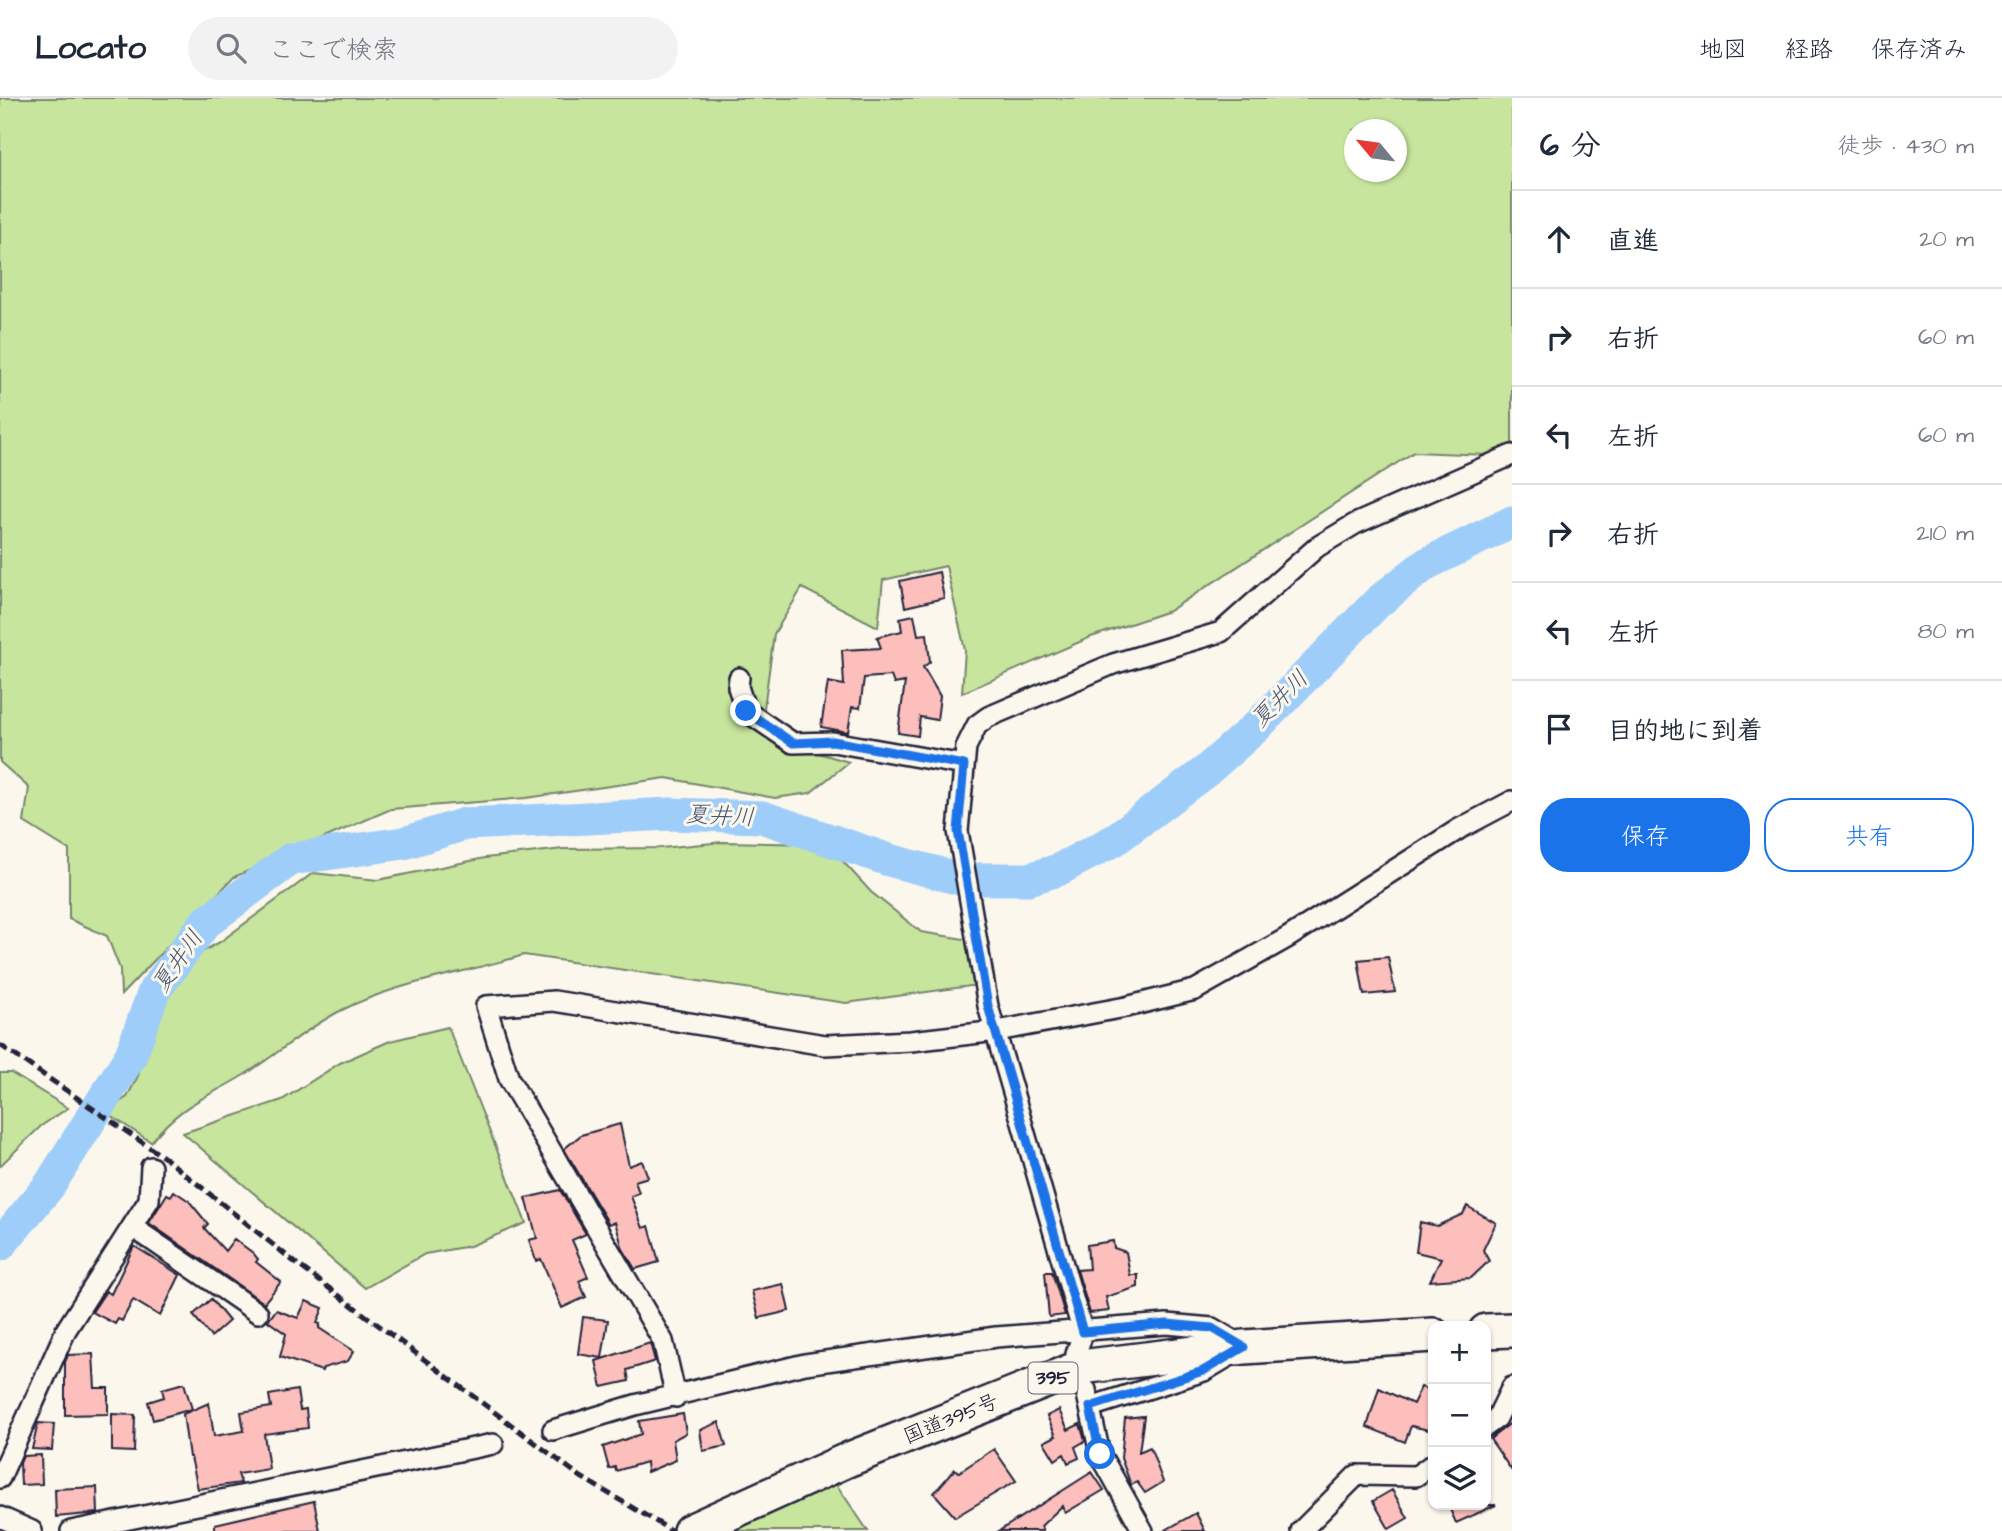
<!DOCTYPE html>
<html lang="ja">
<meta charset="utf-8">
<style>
:root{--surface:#fff;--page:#f2f2f3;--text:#1f2937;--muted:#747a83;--line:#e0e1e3;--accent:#1a73e8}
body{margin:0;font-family:"Architects Daughter","Klee One",sans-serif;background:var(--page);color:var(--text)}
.controls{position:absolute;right:21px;bottom:21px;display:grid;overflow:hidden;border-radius:14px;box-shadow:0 2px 5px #0004}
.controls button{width:63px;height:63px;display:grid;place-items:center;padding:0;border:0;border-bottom:2px solid var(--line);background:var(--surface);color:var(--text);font:35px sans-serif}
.compass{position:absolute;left:1344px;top:21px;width:63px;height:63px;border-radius:50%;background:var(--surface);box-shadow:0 2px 5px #0004;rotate:299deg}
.stop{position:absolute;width:21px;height:21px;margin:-16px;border:5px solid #1a73e8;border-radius:50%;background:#fff}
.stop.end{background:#1a73e8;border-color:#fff;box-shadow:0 2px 7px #0008}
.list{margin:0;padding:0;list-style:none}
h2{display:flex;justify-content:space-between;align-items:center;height:91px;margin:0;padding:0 28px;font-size:30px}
h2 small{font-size:23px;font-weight:400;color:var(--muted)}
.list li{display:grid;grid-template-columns:46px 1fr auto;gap:21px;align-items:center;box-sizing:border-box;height:98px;padding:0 28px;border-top:2px solid var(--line)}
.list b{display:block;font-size:26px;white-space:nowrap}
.list em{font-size:23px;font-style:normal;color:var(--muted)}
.actions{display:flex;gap:14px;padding:21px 28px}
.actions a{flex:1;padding:16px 0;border:2px solid var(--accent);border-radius:28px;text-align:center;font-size:24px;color:var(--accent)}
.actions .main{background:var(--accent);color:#fff}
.icon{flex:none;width:38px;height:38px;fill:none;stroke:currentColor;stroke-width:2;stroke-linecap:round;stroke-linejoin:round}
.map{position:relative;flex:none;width:1512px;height:1433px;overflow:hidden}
header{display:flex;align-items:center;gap:42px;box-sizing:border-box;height:98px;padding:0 35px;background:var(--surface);border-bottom:2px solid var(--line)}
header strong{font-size:33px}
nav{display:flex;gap:38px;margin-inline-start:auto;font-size:24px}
.search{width:490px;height:63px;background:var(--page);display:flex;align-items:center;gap:18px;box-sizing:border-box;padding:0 24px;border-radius:38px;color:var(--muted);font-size:26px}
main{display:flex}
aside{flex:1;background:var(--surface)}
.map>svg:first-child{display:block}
.green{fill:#c7e59d;stroke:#74846c;stroke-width:2;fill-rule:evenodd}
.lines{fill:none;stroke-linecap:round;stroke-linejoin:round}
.river{stroke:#9ecdfa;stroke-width:33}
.building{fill:#fcbfbc;stroke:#22223b;stroke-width:2}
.minor-casing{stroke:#22223b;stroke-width:24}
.trunk-casing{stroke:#22223b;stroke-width:38}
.minor{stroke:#fbf7ec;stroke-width:19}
.trunk{stroke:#fbf7ec;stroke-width:33}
.rail{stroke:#22223b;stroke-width:5;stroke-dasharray:10 5;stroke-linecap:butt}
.route{stroke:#1a73e8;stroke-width:9}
.labels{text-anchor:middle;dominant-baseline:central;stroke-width:6;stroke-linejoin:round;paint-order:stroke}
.shield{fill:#fbf7ec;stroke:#636270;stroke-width:2}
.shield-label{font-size:19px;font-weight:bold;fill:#22223b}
.street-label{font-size:21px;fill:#22223b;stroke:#fbf7ec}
.water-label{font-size:23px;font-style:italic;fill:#475574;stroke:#fbf7ec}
</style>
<header>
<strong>Locato</strong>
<div class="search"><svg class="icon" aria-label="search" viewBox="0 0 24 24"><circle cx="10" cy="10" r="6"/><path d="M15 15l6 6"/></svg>ここで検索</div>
<nav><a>地図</a><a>経路</a><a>保存済み</a></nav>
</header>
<main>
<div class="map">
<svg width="1512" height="1433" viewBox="0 0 1512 1433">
<rect width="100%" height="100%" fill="#fbf7ec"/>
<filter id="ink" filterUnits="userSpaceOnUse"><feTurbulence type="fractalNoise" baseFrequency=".0143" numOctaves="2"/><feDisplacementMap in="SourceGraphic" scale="14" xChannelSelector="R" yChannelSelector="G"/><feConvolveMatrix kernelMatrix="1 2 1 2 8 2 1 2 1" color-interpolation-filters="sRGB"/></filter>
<g filter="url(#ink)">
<path class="green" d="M0,0H1512V358L1414,354L1169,513L1091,539L962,595L965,552L946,468L883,482L878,529L802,490L774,536L764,610L770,641L849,664L810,695L775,700L666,680L526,700L391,711L234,779L121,897L120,871L107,838L69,821V752L24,724L29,690L0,664ZM1354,32H1396V74H1354Z
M723,744L819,746L838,758L871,794L921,834L989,845L993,885L846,905L524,857C463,876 400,883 342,912C306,930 278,956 244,977C205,1001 182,1005 151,1044L105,1014L127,999L138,978L157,907L187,862L220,844L313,775L378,782L485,760L563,751L661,750Z
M448,929L526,1125L470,1148L425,1156L365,1190L183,1035L282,1002L340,965L390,943Z
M0,975H11L68,1010L41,1028L0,1068Z
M836,1386L868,1433H731Z"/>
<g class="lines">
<path class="river" d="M0,1147L49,1088L131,957L154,893L205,825L291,761L404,745L465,726L671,716L762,719L889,762L960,781H1029L1058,772L1113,743L1206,673L1256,629L1378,504L1426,466L1512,424"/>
</g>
<path class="building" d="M939,474L944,500L905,509L900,483Z
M914,517L918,537L927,536L930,564L923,569L940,598L937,622L920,619L918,638L898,635L905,584L894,586L891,578L864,580L860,610L852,609L848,634L821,629L828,584L844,587L842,552L881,550L877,539L902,533L900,520Z
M1388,859L1395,894L1364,897L1358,862Z
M620,1026L629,1068L642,1063L648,1079L635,1083L639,1095L631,1098L643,1130L649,1128L659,1164L635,1171L623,1151L615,1124L609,1126L564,1051L581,1037Z
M560,1092L586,1136L572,1142L588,1179L579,1183L586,1199L562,1210L541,1161L536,1163L529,1142L537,1140L526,1100Z
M174,1093L189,1103L208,1126L204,1130L225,1153L234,1141L253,1155L258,1161L256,1164L281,1184L264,1205L149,1125L167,1096L171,1098Z
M1467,1108L1496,1125L1483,1152L1489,1163L1471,1180L1430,1183L1441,1160L1416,1154L1420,1124L1437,1128L1463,1116Z
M1113,1143L1114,1150L1126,1154L1130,1177H1138V1189L1106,1199L1109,1213L1090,1215L1077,1172L1089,1171L1087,1147Z
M134,1148L180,1177L160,1218L133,1202L122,1223L118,1221L115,1226L92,1214L106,1193L111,1196Z
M1045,1174H1052L1065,1217L1049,1219Z
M783,1186L789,1213L759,1220L752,1193Z
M211,1201L229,1223L211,1239L193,1217Z
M306,1203L323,1210L317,1225L320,1226L319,1230L354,1253L348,1263L323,1270L322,1273L280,1259L286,1236L268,1223L276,1212L298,1220Z
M583,1219L608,1222L602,1260L578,1256Z
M650,1245L655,1263L627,1272L629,1283L602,1289L596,1263Z
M93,1256L95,1290H108V1316L65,1317V1264L68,1257Z
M184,1285L192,1311L153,1322L148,1304L164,1299L162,1291Z
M1421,1289L1433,1293V1333L1411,1328L1405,1344L1367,1329L1379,1290L1413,1306Z
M297,1292L300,1312L306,1311L308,1330L264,1336L269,1371L238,1376L241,1385L198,1391L191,1359H189L183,1316L209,1305L214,1338L244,1333L241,1314L271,1309L269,1297Z
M1059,1312L1068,1332L1080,1326L1085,1343L1075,1349L1079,1360L1068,1365L1064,1356L1055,1362L1044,1344L1056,1338L1047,1318Z
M112,1316L135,1317L134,1354L112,1353Z
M683,1316L686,1335L673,1342L676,1362L647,1374L646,1364L616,1373L615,1369L609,1371L603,1349L641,1336L639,1323Z
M1144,1318L1139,1354L1150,1349L1163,1384L1145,1395L1137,1384L1131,1387L1121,1360L1125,1320Z
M719,1324L726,1348L703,1353L700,1332Z
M1512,1324V1373L1490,1341Z
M38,1325L54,1326L52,1352L32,1351Z
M994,1351L1016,1383L955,1419L934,1395L955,1371L959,1374Z
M41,1357L42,1386L21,1387L20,1365L23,1358Z
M1092,1374L1104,1392L1065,1415L1062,1408L1041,1428L1043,1433H999Z
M97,1389L98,1415L56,1419L55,1391Z
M1392,1392L1408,1420L1389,1431L1373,1403Z
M314,1403L320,1433H215V1426Z
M1448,1407H1496L1456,1425Z
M1196,1415L1205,1433H1164Z"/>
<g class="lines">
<defs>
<path id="minor" d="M739,580L738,589L746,613L793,645L833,644L964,667
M134,1130L258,1215
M1076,1256L1083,1235L988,908L958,733L966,649L977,627L988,619L1113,566L1221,534L1317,449L1355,426L1512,357
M1086,1292L1100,1356L1143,1433
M676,1299L663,1243L509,981L486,908L554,903L825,947L911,943L997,933L1126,909L1195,892L1287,840L1459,731L1512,703
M1486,1328L1497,1320L1512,1289
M553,1332L635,1307L805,1266L996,1239L1167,1226L1212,1230L1244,1249L1204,1273L1090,1309
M0,1380L66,1232L149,1102L151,1069
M0,1419L32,1433
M71,1433L493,1346
M1301,1433L1357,1377L1416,1378L1433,1366"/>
<path id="trunk" d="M1486,1233L1512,1232
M690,1433L847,1362L1081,1269L1244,1249L1433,1237"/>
</defs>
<use href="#minor" class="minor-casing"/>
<use href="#trunk" class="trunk-casing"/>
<use href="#minor" class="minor"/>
<use href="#trunk" class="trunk"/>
<path class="rail" d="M0,947L165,1060L297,1166L581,1379L672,1433"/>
</g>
</g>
<g class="lines" filter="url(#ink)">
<path class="route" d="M746,613L793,645L833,643L964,667L958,733L988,908L1083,1234L1167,1226L1212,1230L1244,1249L1203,1273L1090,1309L1100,1356"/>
</g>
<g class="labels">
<rect class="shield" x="1028.5" y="1264.5" width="49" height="31" rx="5"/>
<g class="shield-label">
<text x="1053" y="1280">395</text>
</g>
<g class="street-label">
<text transform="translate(951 1321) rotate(-22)">国道395号</text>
</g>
<g class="water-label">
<text transform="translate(1280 601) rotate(-45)">夏井川</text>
<text transform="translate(720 718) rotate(3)">夏井川</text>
<text transform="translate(178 863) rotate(-55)">夏井川</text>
</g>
</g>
</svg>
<div class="controls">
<button>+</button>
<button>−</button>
<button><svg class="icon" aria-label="layers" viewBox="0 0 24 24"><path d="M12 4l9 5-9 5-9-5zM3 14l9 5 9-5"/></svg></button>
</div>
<svg class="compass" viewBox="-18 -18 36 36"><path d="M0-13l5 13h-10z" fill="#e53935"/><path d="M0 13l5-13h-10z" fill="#747a83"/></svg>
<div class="stop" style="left:1100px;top:1356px"></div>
<div class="stop end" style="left:746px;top:613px"></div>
</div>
<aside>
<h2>6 分<small>徒歩 · 430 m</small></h2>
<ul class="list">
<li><svg class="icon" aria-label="ahead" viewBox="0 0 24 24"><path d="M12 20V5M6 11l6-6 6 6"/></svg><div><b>直進</b></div><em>20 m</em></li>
<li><svg class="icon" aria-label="right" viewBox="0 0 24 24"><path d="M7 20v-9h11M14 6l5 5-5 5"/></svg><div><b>右折</b></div><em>60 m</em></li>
<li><svg class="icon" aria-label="left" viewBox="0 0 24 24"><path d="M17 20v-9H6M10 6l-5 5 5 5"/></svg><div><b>左折</b></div><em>60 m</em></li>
<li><svg class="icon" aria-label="right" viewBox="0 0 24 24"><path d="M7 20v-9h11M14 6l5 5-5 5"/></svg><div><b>右折</b></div><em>210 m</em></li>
<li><svg class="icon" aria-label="left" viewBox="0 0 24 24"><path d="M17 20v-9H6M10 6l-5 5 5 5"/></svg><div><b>左折</b></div><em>80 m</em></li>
<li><svg class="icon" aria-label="arrive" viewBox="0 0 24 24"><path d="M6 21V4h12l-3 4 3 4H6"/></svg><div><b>目的地に到着</b></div></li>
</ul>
<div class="actions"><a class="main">保存</a><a>共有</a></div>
</aside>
</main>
